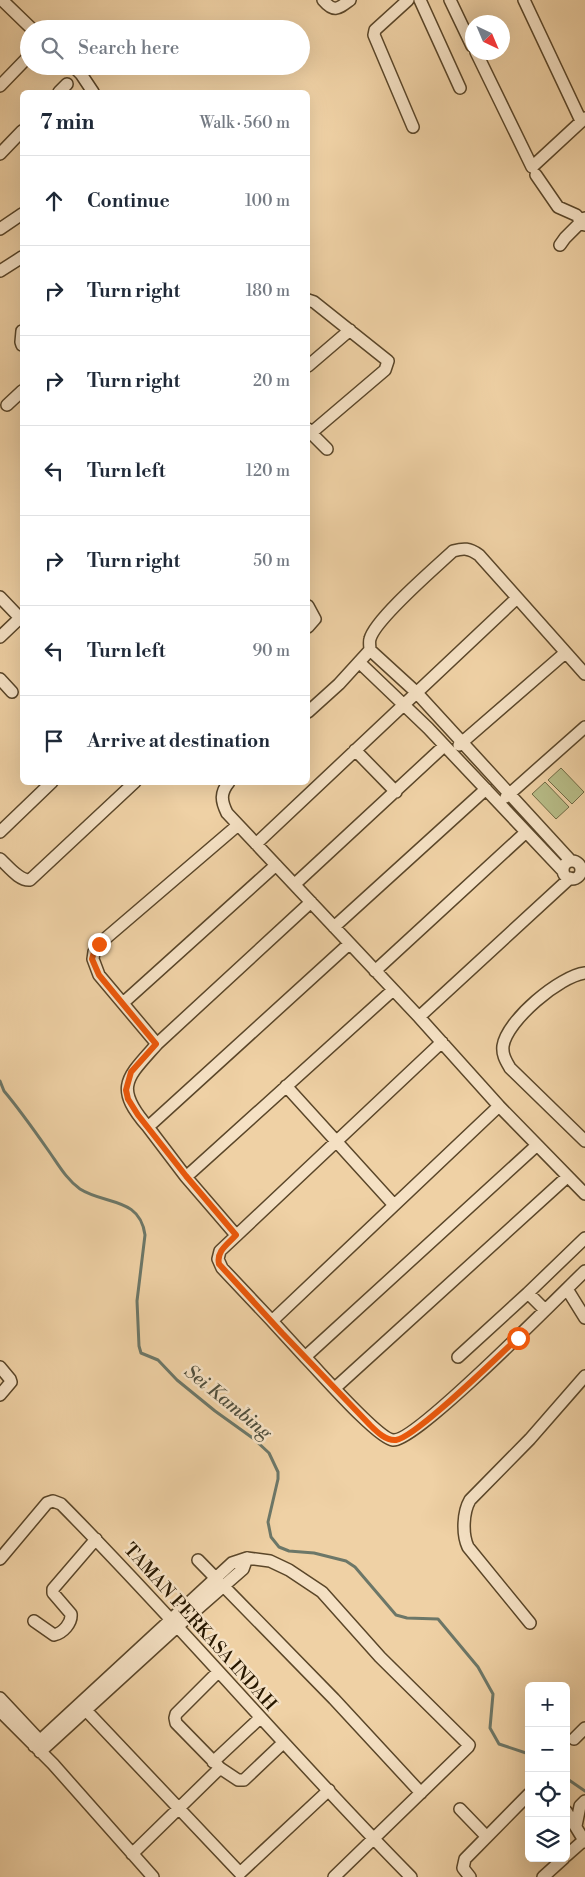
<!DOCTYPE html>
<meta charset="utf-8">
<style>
:root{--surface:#fff;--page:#f2f2f3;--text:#1f2937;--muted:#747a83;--line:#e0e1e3}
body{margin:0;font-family:"Libre Bodoni",serif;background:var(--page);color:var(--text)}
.controls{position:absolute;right:15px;bottom:15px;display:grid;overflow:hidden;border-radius:8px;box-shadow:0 5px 20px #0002}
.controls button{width:45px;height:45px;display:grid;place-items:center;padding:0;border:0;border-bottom:1px solid var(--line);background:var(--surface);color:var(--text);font:25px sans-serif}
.compass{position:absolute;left:465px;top:15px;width:45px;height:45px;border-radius:50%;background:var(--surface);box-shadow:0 5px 20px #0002;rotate:136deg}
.stop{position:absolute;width:15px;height:15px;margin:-11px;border:4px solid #ea580c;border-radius:50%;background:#fff}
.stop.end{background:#ea580c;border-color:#fff;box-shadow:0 1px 5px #0008}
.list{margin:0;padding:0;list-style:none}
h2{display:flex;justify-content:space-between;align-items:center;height:65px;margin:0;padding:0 20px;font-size:21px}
h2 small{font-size:16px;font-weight:400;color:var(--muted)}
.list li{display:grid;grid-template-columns:32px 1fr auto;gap:15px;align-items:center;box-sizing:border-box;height:90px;padding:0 20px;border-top:1px solid var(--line)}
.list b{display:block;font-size:19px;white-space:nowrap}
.list em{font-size:16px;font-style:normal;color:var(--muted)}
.icon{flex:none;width:28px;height:28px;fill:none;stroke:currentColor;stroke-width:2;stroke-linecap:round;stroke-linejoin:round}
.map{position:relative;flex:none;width:585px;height:1877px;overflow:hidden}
.search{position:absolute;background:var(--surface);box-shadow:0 5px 20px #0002;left:20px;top:20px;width:290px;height:55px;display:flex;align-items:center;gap:12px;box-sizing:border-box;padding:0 18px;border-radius:28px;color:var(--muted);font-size:19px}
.panel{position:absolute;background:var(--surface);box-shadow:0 5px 20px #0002;left:20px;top:90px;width:290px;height:695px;border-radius:8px}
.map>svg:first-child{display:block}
.green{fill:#b7bc87;stroke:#706a44}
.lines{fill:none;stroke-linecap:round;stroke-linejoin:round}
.stream{stroke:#6c7768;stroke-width:3}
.minor-casing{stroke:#5a4629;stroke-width:14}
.minor{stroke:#f5e1c4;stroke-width:11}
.route{stroke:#ea580c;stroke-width:6}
.labels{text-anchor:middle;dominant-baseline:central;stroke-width:5;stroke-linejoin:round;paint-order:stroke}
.street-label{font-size:18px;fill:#281800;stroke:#f5e1c4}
.water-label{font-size:19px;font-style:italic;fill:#504f3d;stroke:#f5e1c4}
</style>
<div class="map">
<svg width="585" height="1877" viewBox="0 0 585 1877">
<rect width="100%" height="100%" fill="#efd1a5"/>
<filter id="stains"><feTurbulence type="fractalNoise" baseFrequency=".004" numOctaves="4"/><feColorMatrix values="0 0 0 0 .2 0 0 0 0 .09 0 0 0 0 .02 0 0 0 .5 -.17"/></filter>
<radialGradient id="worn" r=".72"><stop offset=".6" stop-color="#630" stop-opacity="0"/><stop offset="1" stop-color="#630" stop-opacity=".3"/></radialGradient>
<path class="green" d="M561,768L584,792L572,804L548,780Z
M545,782L569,807L556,819L532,794Z"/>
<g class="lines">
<path class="stream" d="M0,1081L4,1091C20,1110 34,1130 48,1150C58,1164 66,1179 80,1189C105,1205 140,1197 145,1235L137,1301L139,1346L141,1353L158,1360L177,1380L215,1411L254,1439L269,1453L278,1472V1479L268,1522L271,1537L279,1547L289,1551L314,1553L346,1561L355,1567L396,1615L407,1618L438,1619L478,1667L493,1694L490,1728L499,1744L529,1754
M566,1778L585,1791"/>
<defs>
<path id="minor" d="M323,0C334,13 338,9 350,0
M408,0L375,30L374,35L413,127
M420,0L460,88
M450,0L472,46
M524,0L581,121
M3,1L32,29
M476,52L532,167L585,118
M73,66L81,74L93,92
M0,86L29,56
M59,92L67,84
M0,154L22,131
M536,175L558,207L576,215L585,225
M0,229L22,214
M560,245L565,238L585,218
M0,271L22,257
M308,300L314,302L388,361L385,370L311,433L308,429
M22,331L21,342L22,345
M308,366L350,330
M7,405L22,391
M311,433L327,449
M0,597L22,620
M308,606L315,619L308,627
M0,637L22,616
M370,650L416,692L571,861
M360,663L428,728L563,871
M0,679L12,692
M308,712L339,684L370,650C370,647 369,642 370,639C375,619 436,567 453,551C464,548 469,548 479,555L585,674
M459,745L565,653
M355,750L396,792
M229,782C220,793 221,801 227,813L419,1017L499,1106L585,1194
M506,797L585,727
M238,825L99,944L94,952L93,959L99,975L157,1044C127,1078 113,1087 148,1127L349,944
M0,832L52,782
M256,844L517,598
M0,859C8,866 19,881 30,880L135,782
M563 870a9 9 0 1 1 18 0a9 9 0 1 1-18 0Z
M295,884L444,746
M334,927L486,789
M375,971L525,833
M585,973C560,976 507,1020 503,1046C502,1055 506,1061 510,1068L585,1141
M123,1003L276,865
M419,1017L570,878
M157,1044L311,902
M286,1086L394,1205
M148,1127L186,1177L393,990
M536,1146L305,1357C320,1372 377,1438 393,1440C416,1442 560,1295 585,1271
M186,1177L236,1235
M567,1289L585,1318
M528,1293L585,1238
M272,1321L222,1268L218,1259L220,1251L442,1042
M305,1357L272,1321L499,1106
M458,1357L528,1293L545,1310
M0,1367L10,1379L11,1382L0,1395
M335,1388L567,1177
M0,1559L47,1503L53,1501L61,1504C181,1625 291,1756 411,1877
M198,1560L334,1699L421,1793
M34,1621L54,1635C63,1633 72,1623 71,1614L53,1593V1589L96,1539
M530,1623L468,1547C462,1534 463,1512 470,1500L530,1439L585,1376
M0,1698L44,1745
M80,1704L240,1873L329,1790
M0,1711L53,1764L153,1877
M574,1739L585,1728
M34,1746L232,1563L247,1558L270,1561L289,1570L322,1592L380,1657L469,1745L468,1747L334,1877
M40,1752L178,1626L243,1569L247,1558
M213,1762L260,1718
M220,1768L238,1780H244L283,1743
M460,1809L486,1836
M566,1811L585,1842
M576,1826L580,1806L585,1801
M132,1854L220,1768L176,1723L175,1718L176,1714L218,1672
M566,1856L584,1840
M470,1877L463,1868L465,1859L529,1794
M543,1877L564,1858"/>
</defs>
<use href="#minor" class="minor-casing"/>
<use href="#minor" class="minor"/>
</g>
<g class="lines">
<path class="route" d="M99,944L94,952L92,959L99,975L156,1044L131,1072L126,1090L128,1099L138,1115L186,1176L236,1235C228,1244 216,1251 219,1264L282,1333L370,1425C377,1432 386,1441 396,1440C416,1437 498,1356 518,1338"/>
</g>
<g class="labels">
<g class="street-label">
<text transform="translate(200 1627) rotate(48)">TAMAN PERKASA INDAH</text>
</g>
<g class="water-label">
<text transform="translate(228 1402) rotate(39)">Sei Kambing</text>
</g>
</g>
<rect width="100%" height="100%" filter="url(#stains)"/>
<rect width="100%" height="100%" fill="url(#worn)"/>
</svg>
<div class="controls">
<button>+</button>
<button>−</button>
<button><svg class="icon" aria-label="locate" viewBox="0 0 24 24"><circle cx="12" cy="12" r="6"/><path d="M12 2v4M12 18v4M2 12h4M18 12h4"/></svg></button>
<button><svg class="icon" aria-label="layers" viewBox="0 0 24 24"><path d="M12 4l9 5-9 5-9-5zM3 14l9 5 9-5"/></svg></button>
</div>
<svg class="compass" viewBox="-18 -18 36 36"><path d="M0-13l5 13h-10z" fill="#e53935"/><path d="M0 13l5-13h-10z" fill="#747a83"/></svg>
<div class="stop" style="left:518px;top:1338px"></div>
<div class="stop end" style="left:99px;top:944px"></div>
<div class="search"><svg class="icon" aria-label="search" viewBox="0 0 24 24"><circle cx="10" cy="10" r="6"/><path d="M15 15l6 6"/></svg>Search here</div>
<section class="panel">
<h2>7 min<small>Walk · 560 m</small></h2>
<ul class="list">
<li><svg class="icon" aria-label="ahead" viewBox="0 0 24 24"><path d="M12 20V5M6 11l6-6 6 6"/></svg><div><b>Continue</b></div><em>100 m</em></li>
<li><svg class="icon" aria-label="right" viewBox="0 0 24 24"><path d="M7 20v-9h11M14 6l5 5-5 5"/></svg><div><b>Turn right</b></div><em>180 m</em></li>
<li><svg class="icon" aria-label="right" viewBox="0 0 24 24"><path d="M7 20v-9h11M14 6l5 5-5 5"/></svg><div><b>Turn right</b></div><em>20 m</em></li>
<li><svg class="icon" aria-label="left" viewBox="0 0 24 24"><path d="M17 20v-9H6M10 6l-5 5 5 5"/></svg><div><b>Turn left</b></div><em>120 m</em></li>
<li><svg class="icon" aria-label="right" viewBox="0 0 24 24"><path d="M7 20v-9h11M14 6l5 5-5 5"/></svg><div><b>Turn right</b></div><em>50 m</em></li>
<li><svg class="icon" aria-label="left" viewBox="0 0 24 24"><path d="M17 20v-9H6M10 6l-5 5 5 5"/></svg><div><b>Turn left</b></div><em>90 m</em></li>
<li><svg class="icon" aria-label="arrive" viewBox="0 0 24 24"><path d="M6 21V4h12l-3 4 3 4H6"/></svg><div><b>Arrive at destination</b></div></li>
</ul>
</section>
</div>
